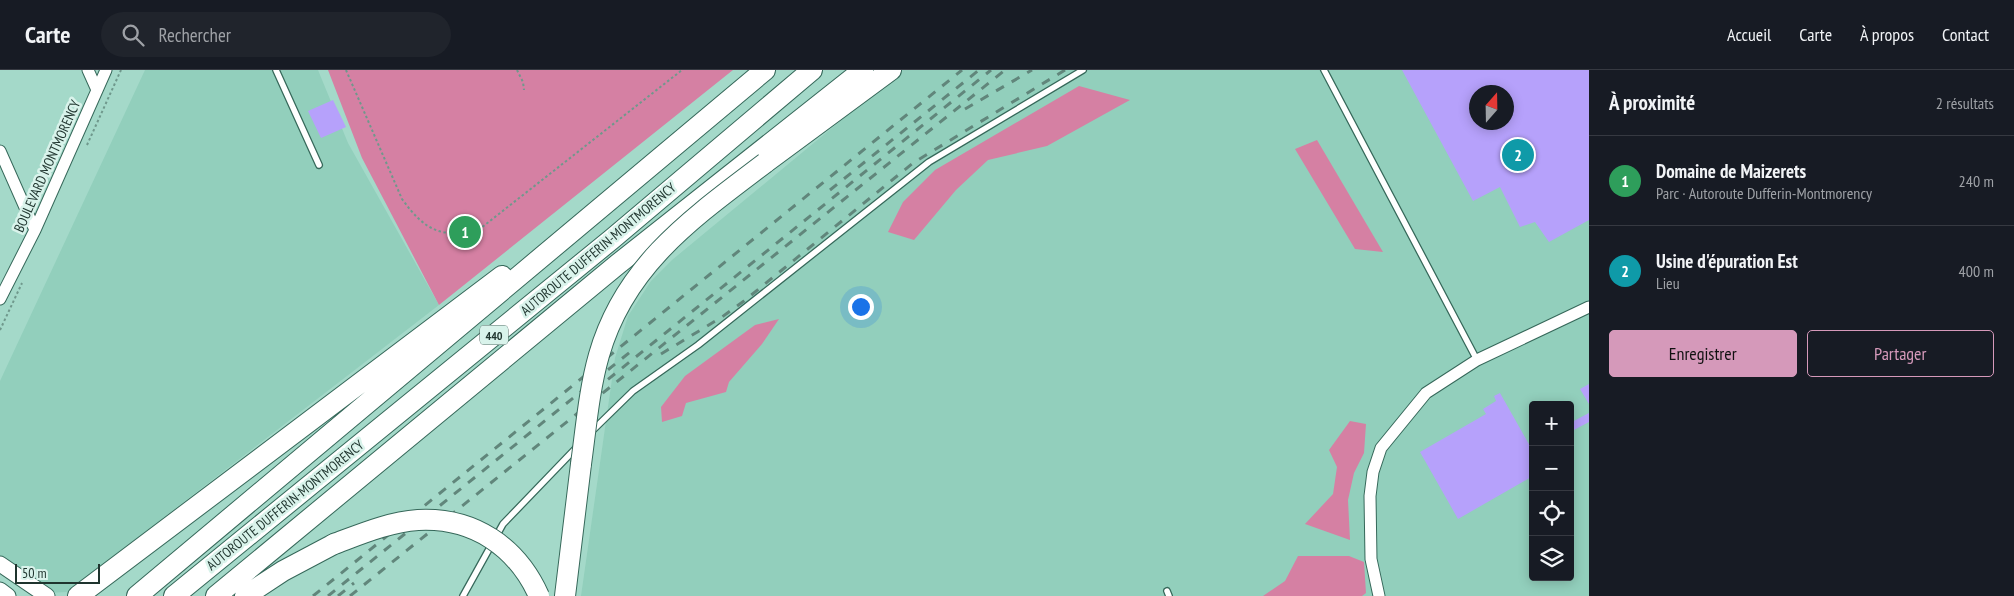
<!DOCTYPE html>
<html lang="fr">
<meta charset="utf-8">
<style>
:root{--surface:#171b24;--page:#20242c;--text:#f1f3f6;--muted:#9ea1a6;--line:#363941;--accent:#d599ba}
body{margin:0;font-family:"PT Sans Narrow",sans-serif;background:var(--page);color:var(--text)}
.controls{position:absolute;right:15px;bottom:15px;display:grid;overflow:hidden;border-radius:5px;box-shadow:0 2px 12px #0003}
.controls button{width:45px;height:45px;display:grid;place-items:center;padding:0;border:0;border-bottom:1px solid var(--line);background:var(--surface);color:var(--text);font:25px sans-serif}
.compass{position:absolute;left:1469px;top:15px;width:45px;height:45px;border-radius:50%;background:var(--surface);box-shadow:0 2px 12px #0003;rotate:20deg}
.scale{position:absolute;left:15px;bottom:12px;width:85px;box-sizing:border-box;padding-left:5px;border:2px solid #1f342e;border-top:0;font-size:14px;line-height:18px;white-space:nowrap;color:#1f342e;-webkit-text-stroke:4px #d9f3eb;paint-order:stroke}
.you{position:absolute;left:860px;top:236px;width:18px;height:18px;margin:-12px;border:4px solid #fff;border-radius:50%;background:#1a73e8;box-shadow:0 0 0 8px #1a73e833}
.badge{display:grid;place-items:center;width:32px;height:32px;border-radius:50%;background:var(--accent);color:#fff;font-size:16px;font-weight:700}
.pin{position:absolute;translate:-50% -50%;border:2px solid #fff;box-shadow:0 1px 5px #0006}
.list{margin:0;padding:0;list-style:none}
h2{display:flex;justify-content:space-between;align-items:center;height:65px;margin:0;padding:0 20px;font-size:21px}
h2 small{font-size:16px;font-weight:400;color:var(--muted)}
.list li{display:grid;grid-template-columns:32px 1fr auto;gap:15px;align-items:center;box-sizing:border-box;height:90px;padding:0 20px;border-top:1px solid var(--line)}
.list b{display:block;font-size:19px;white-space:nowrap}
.list p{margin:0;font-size:16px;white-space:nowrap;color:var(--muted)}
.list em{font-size:16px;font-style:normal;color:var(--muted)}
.actions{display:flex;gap:10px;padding:15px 20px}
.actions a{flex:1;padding:11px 0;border:1px solid var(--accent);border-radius:5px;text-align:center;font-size:18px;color:var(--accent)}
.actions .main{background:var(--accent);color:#111}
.icon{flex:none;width:28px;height:28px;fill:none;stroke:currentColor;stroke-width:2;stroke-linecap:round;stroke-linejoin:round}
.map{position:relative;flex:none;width:1589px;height:526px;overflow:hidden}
header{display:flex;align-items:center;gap:30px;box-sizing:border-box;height:70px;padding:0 25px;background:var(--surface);border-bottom:1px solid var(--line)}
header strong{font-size:24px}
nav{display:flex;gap:28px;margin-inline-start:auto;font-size:18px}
.search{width:350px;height:45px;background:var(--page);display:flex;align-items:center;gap:12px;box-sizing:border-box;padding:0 18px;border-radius:28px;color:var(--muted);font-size:19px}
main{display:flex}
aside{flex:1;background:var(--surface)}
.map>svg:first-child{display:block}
.built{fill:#92cfbc;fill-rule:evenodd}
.green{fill:#d580a3}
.building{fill:#b6a1fb;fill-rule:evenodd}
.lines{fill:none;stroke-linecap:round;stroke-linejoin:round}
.service-casing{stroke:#36685a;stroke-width:8}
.minor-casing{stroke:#36685a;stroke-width:13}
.secondary-casing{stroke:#36685a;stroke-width:17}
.motorway-casing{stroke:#36685a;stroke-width:22}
.path{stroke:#6f988c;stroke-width:2;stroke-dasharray:2.5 2.5;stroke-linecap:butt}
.service{stroke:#fff;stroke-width:5.5}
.minor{stroke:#fff;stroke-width:11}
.secondary{stroke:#fff;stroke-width:15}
.motorway{stroke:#fff;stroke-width:20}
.rail{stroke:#61867b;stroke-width:3;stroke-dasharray:9 9;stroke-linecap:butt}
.motorway-bridge-casing{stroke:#36685a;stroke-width:22;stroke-linecap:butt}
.motorway-bridge{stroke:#fff;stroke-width:20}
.labels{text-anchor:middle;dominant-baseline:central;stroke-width:5;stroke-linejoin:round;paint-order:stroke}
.shield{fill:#d9f3eb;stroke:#576d67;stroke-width:1}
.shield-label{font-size:12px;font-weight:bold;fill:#1f342e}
.street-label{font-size:14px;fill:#1f342e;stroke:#d9f3eb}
</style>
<header>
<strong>Carte</strong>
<div class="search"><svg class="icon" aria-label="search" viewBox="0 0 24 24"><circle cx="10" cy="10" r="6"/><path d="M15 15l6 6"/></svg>Rechercher</div>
<nav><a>Accueil</a><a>Carte</a><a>À propos</a><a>Contact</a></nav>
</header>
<main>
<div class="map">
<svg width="1589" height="526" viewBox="0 0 1589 526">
<rect width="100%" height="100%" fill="#a4d9c9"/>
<path class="built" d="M145,0H318L348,73L439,235L67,522L47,523L0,492V311Z
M902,0H1589V526H581L615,288L628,246L651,211L672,190ZM1476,22H1506V52H1476ZM1533,335H1570V507H1533Z"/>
<path class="green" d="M328,0H733L439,235L362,88Z
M1079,16L1130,30L1047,76L988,90L956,120L914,170L888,162L903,132L935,100Z
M1317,70L1383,182L1355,179L1295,79Z
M779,249L762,274L729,312L726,322L686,333L682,346L662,352L661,337L685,306L755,255Z
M1350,351L1366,354L1364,383L1354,403L1348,430L1350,470L1305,454L1333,424L1337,397L1329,380Z
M1298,486H1349L1364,492L1366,523L1362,526H1263L1285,511Z"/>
<path class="building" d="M1402,0H1589V150L1549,172L1535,152L1520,157L1500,117L1473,131ZM1476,22H1506V52H1476Z
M333,30L346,57L321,68L308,41Z
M1589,314V334L1580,319Z
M1500,323L1530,376L1533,375V406L1458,449L1420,382L1486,344L1483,339L1496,331L1494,326Z
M1589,343V352L1570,362V353Z"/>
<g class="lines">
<defs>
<path id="service" d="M276,0L319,95
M1324,0L1477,290
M591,362L633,321L698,275L929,92L1083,0
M1167,521L1169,526
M463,526L503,454L578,376"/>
<path id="minor" d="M88,0L97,20
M0,81L35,160
M0,229L35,160L106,0
M1379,526L1371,489L1370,426L1373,402L1381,378L1426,323L1477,290L1589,237"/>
<path id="secondary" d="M0,494L47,526
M0,520L8,526"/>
<path id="motorway" d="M765,93L891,0
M78,526L502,206
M137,526L765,0
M174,526L612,169L812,0
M216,526L618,194L863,0
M245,526L283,501L334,474
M565,526L581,394"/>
</defs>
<use href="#service" class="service-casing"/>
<use href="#minor" class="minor-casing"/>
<use href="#secondary" class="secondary-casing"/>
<use href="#motorway" class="motorway-casing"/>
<path class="path" d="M346,0L402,129C425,161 443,170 481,158L682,0
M517,0L523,12L524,20
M87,75L121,0
M0,260L22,213"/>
<use href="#service" class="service"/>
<use href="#minor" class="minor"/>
<use href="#secondary" class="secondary"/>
<use href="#motorway" class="motorway"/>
<path class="rail" d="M965,39L1032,0
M830,120L979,0
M661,284L722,247L744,231L913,93L1065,0
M580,332L991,0
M313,526L962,0
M328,526L635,278
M338,526L354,513
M350,526L1005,0"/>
<defs>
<path id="motorway-bridge" d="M581,394C586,358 589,320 599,285C625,194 694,147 765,93
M334,474C361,464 389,452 418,450C474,447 517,477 539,526"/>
</defs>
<use href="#motorway-bridge" class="motorway-bridge-casing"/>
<use href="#motorway-bridge" class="motorway-bridge"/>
</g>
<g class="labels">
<rect class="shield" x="480" y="255.5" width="28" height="19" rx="4"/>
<g class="shield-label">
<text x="494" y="265">440</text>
</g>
<g class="street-label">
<text transform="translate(47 96) rotate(-66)">BOULEVARD MONTMORENCY</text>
<text transform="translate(598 179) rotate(-40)">AUTOROUTE DUFFERIN-MONTMORENCY</text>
<text transform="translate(285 435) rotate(-39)">AUTOROUTE DUFFERIN-MONTMORENCY</text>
</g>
</g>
</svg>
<div class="controls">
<button>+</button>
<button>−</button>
<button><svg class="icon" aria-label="locate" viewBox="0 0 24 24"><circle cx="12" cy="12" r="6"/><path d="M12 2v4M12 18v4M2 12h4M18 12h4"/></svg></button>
<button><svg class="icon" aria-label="layers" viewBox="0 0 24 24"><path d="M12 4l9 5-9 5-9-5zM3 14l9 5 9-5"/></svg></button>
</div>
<svg class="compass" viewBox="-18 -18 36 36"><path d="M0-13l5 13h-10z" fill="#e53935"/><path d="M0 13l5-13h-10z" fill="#9ea1a6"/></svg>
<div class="scale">50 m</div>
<div class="you"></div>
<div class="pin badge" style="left:465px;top:162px;background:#2e9e5b">1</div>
<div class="pin badge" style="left:1518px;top:85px;background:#0f9aa8">2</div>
</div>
<aside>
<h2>À proximité<small>2 résultats</small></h2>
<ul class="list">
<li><span class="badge" style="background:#2e9e5b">1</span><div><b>Domaine de Maizerets</b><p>Parc · Autoroute Dufferin-Montmorency</p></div><em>240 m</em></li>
<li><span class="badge" style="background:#0f9aa8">2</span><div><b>Usine d'épuration Est</b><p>Lieu</p></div><em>400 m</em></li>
</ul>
<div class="actions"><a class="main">Enregistrer</a><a>Partager</a></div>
</aside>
</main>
